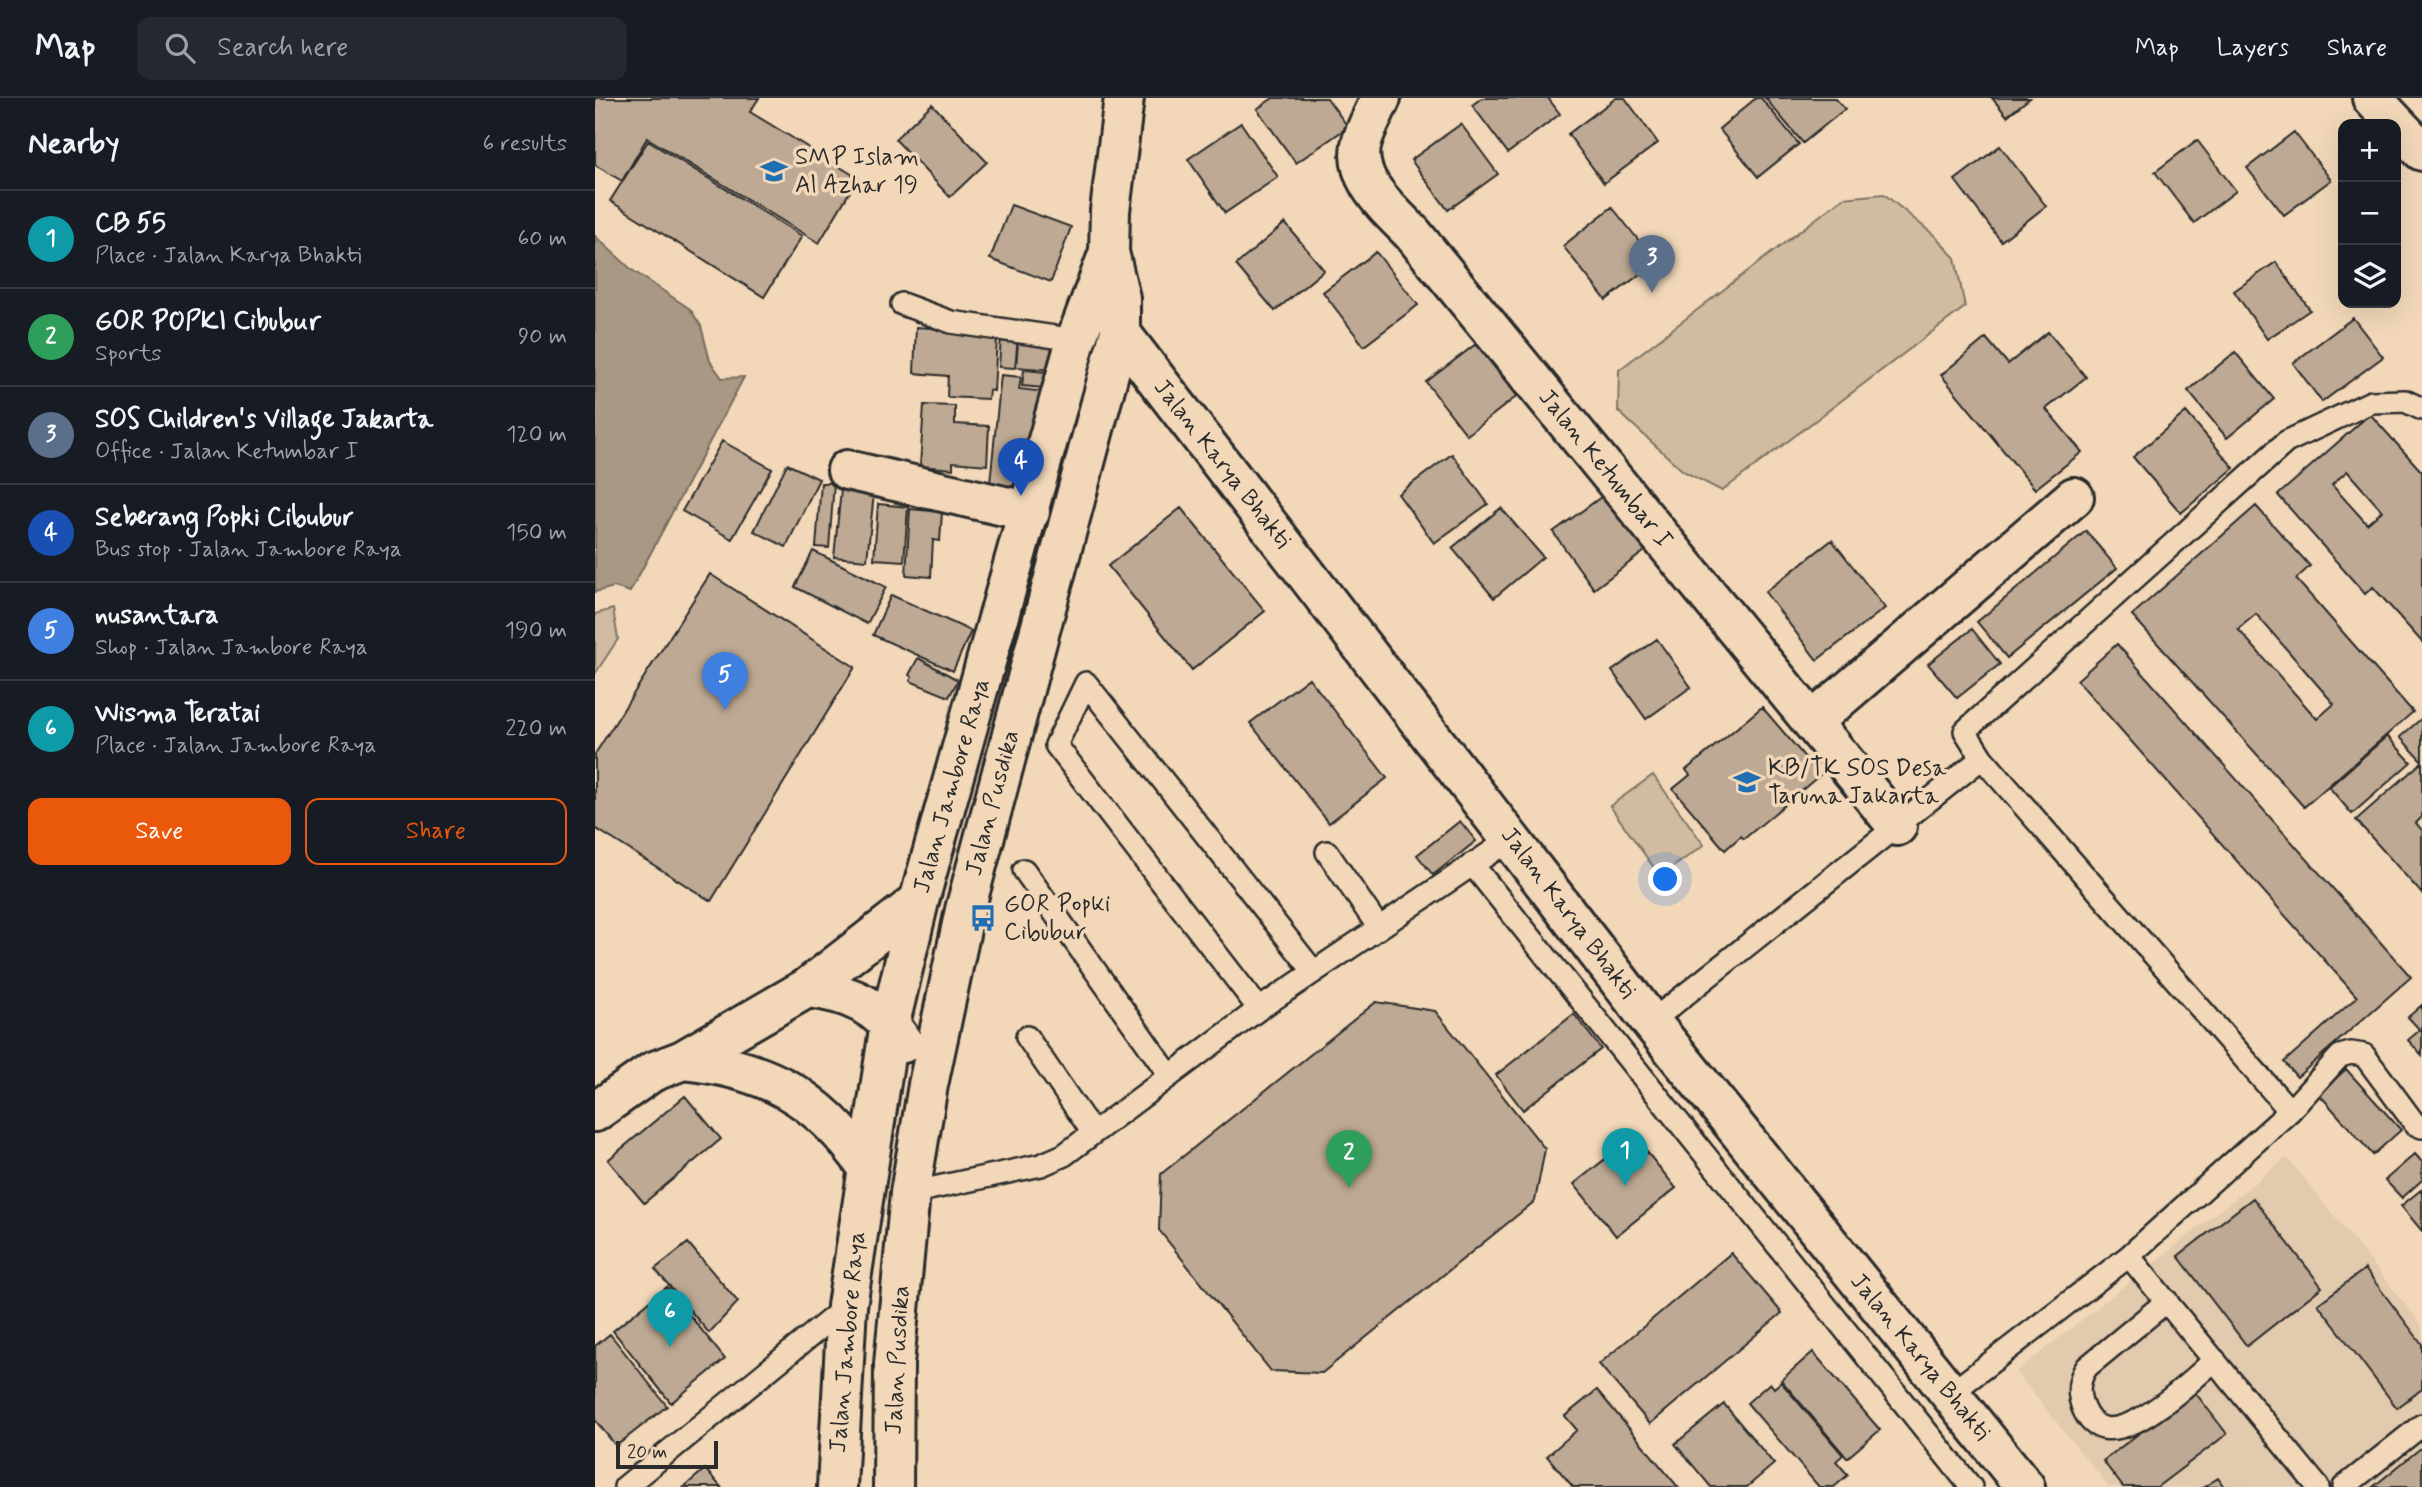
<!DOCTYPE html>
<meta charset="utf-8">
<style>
:root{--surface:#171b24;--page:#242831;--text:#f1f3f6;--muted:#9ea1a6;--line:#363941;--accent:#ea580c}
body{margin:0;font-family:Mynerve,sans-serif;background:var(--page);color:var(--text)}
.controls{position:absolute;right:21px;top:21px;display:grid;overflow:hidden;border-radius:14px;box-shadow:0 7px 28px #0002}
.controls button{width:63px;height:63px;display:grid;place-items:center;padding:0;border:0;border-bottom:2px solid var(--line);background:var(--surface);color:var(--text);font:35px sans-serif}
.scale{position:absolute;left:21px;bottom:18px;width:102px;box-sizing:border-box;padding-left:7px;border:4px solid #2b2b2b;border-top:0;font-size:19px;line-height:24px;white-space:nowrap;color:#2b2b2b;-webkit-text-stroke:5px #f2d8b9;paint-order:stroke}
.you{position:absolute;left:1071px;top:782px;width:24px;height:24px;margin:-18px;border:5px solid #fff;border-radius:50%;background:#1a73e8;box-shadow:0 0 0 10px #1a73e833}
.badge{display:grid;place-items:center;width:46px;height:46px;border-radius:50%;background:var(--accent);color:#fff;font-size:23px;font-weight:700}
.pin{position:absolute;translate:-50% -58px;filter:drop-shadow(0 2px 4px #0008)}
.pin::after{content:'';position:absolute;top:37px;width:24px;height:21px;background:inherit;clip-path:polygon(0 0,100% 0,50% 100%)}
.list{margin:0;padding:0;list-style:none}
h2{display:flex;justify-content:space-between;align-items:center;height:91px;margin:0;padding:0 28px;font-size:30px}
h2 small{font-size:23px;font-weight:400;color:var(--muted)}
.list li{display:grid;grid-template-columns:46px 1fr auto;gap:21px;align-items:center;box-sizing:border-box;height:98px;padding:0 28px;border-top:2px solid var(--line)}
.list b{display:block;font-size:26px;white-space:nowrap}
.list p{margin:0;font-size:23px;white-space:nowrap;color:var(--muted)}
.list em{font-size:23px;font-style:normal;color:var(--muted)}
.actions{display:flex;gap:14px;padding:21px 28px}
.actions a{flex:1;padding:16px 0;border:2px solid var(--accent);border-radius:14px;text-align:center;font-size:24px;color:var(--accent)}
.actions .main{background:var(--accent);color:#fff}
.icon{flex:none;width:38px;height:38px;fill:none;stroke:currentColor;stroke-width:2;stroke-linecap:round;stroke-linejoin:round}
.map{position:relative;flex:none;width:1827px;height:1389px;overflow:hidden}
header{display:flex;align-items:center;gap:42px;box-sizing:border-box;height:98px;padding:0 35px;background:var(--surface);border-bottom:2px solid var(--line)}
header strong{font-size:33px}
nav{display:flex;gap:38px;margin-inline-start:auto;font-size:24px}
.search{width:490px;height:63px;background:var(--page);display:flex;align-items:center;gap:18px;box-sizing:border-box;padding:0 24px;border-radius:14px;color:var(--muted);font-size:26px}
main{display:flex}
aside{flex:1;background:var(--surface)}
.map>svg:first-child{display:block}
.built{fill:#e2caae}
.green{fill:#d1bca1;stroke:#7e7466;stroke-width:2}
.water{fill:#a89884;stroke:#766c60;stroke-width:2}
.building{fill:#beaa94;stroke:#2b2b2b;stroke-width:2;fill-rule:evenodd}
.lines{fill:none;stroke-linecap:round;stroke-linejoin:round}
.service-casing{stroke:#2b2b2b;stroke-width:26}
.minor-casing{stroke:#2b2b2b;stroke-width:44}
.tertiary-casing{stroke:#2b2b2b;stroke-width:44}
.service{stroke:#f2d8b9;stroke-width:21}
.minor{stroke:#f2d8b9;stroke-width:38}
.tertiary{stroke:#f2d8b9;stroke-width:38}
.labels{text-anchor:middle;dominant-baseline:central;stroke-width:7;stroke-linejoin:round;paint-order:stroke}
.poi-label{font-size:24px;fill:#2b2b2b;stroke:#f2d8b9;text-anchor:start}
.street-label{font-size:24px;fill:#2b2b2b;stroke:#f2d8b9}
</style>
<header>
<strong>Map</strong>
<div class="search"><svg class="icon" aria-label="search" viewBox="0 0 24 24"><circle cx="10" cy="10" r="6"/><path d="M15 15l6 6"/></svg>Search here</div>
<nav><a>Map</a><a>Layers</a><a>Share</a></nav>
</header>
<main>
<aside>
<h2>Nearby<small>6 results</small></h2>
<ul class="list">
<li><span class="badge" style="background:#0f9aa8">1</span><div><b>CB 55</b><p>Place · Jalan Karya Bhakti</p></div><em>60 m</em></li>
<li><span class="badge" style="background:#2e9e5b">2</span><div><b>GOR POPKI Cibubur</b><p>Sports</p></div><em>90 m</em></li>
<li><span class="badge" style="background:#5c6f8a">3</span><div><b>SOS Children's Village Jakarta</b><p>Office · Jalan Ketumbar I</p></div><em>120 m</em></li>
<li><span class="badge" style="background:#1a4fb4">4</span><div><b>Seberang Popki Cibubur</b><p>Bus stop · Jalan Jambore Raya</p></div><em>150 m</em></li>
<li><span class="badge" style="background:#3f7fe0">5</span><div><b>nusantara</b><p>Shop · Jalan Jambore Raya</p></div><em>190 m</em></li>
<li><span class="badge" style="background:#0f9aa8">6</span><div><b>Wisma Teratai</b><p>Place · Jalan Jambore Raya</p></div><em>220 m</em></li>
</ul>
<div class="actions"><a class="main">Save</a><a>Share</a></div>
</aside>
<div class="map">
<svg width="1827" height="1389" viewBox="0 0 1827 1389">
<rect width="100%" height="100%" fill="#f2d8b9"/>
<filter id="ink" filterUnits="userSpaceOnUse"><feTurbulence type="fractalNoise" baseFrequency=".0143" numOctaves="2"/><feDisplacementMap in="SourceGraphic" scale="14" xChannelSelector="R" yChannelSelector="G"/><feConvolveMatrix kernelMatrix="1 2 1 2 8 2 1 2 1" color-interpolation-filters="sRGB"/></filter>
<g filter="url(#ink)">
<path class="built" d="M1692,1059L1827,1227V1389H1514L1421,1274Z"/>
<path class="green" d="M1289,96L1340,138L1360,160L1370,209L1127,393L1088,373L1023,313L1024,272L1248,100Z
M18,511L23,541L0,576V516Z
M1058,677L1109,747L1065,778L1015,708Z"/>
<path class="water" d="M0,138L37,172L95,211L106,228L115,263L127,280L149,279L35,494L19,489L0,494Z"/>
<path class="building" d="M0,0H164L155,14L263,80L224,145L52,40L27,83L0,67Z
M678,0H732L753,29L701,65L662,11Z
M887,0H953L965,16L913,55L877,7Z
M1021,0H1030L1063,45L1009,85L973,36Z
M1161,0H1166L1204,46L1163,79L1124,31Z
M1170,0H1240L1250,11L1208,45Z
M1397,0H1435L1412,18Z
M337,6L392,64L355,99L300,41Z
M646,25L683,79L630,115L593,61Z
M866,26L903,76L853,112L816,62Z
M1699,34L1736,82L1689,117L1652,70Z
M1602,42L1641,93L1599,125L1560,74Z
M53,43L207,138L169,199L15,103Z
M1405,48L1451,108L1406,143L1360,82Z
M416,107L476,129L456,184L395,161Z
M1017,109L1061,164L1011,202L968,148Z
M690,125L729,172L680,213L641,167Z
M781,154L823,207L769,248L728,194Z
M1681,164L1715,212L1672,241L1639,193Z
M1758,220L1788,259L1727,304L1698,265Z
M321,229L394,234L402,240L399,293L394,292L393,301L352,299L353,278L319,275Z
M1453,234L1491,279L1451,311L1487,354L1440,391L1346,277L1391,240L1413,266Z
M406,237L423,239L420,270L404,269Z
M423,245L459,248L458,272L421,269Z
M881,246L922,298L872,337L831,284Z
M1640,254L1679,301L1632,340L1593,293Z
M429,272L462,275L460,291L427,288Z
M406,277L426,279L424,291L458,295L457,309L441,307L432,398L394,395Z
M329,307L360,308V326L394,328L392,367L358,364V371L325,368Z
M1591,314L1639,370L1586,415L1538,359Z
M1775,316L1827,374V544L1778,489L1770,496L1683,397ZM1752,373L1787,413L1772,426L1737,387Z
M127,343L177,371L137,441L87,413Z
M857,356L893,406L839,445L803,396Z
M192,366L224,381L191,449L159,433Z
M247,382L280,385L272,462L239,459Z
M226,385H239L234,450L221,449Z
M1013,394L1054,450L999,491L958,434Z
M283,406L313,409L309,463L279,461Z
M1661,408L1715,468L1701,481L1818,614L1709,709L1537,517ZM1661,516L1739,606L1722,621L1643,531Z
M586,410L670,513L597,572L513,468Z
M906,410L948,459L899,500L857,450Z
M315,411L347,414L345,443L338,442L336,479L311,477Z
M1491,433L1522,470L1412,560L1382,524Z
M1237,442L1290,510L1222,562L1170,494Z
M218,453L291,489L272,526L200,489Z
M115,476L260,569L116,803L0,730V656Z
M296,497L376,533L358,573L278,537Z
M1377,531L1405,566L1362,600L1333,566Z
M1062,541L1096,589L1051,621L1017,573Z
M1522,546L1816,879L1702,979L1689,964L1762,899L1482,582Z
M323,560L363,582L354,599L315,583L317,579L314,577Z
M714,580L792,680L734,725L655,625Z
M1167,609L1225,677L1149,741L1146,738L1130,752L1078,691L1095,677L1091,672Z
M1827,620V663L1805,639Z
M1792,638L1816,664L1757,716L1734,689Z
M1827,664V719L1821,725L1827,732V796L1761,722Z
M865,723L881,743L838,777L822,757Z
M781,904L840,913L950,1051L940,1103L727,1275L676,1273L564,1132L566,1076Z
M1827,907V958L1813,942L1825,932L1813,919Z
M979,916L1006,951L928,1012L901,977Z
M1751,971L1806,1032L1778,1057L1724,996Z
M90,998L126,1041L49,1105L13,1062Z
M1039,1038L1081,1090L1021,1138L979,1086Z
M1820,1056L1827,1064V1082L1807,1100L1790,1082Z
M1827,1091V1133L1806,1108Z
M1658,1100L1727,1189L1652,1248L1583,1158Z
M93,1145L143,1204L114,1235L60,1171Z
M1136,1155L1187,1215L1055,1326L1004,1266Z
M1770,1171L1827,1246V1291L1802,1310L1723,1206Z
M72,1189L130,1261L76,1305L18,1233Z
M15,1236L72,1308L21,1348L0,1322V1248Z
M1218,1254L1285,1332L1252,1360L1186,1282Z
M1186,1284L1248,1357L1241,1363L1253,1377L1239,1389H1224L1152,1305L1175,1285L1179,1290Z
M1002,1292L1083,1389H978L952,1358L982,1332L970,1318Z
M1599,1293L1632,1336L1562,1389H1528L1508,1363Z
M1129,1306L1179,1366L1152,1389H1116L1080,1346Z
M1827,1349V1389H1778Z
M110,1371L126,1389H89Z
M1623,1380L1629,1389H1609Z"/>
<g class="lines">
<defs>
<path id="service" d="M307,206L356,224L481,242
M732,754L784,830
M877,766L1376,1389
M429,772L575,978
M664,911L461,647L491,585L719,874
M1056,924L1387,660
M432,939L498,1035
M1695,1013L1387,660L1370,633L1691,344L1776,304L1810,303L1827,311
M315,1095L446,1067L469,1057L664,911L917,740
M1534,1158L1723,1389
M1572,1203L1492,1269C1483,1282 1482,1294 1488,1310C1512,1370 1595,1282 1620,1262
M1355,1296L1534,1158L1695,1013L1745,958L1756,955L1769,957L1820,1026L1827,1029
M30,1389L252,1208
M1749,1389L1827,1327"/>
<path id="minor" d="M786,0C780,13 773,26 768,40C754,79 794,111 818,136L1302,728
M1777,0L1827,53
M252,372L435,414
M1217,624L1479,399"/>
<path id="tertiary" d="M525,234L1056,924L1430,1389
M212,890C254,895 284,907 308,945
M88,962C171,970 223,999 271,1067
M0,1014L57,974L88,962L212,890L324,803
M242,1389L252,1208L295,925L324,803L481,242L514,154L515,113L529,0
M298,1389L299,1266L315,1095L333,987L370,812L525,234V200L514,154"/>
</defs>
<use href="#service" class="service-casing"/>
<use href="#minor" class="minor-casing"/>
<use href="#tertiary" class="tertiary-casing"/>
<use href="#service" class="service"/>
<use href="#minor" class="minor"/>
<use href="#tertiary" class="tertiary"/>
</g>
</g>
<defs>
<symbol id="school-bare" viewBox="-9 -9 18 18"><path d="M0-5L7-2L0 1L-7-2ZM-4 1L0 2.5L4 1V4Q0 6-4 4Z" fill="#1f6fb2" stroke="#f2d8b9" stroke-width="2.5" paint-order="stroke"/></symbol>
<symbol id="bus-bare" viewBox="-9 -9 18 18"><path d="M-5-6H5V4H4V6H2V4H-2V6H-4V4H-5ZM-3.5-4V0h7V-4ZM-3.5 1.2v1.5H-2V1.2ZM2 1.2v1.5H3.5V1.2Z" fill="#1f6fb2" stroke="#f2d8b9" stroke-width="2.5" paint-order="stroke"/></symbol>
</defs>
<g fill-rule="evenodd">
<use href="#school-bare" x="160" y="54" width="38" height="38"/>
<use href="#school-bare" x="1133" y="665" width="38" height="38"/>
<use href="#bus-bare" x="369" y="801" width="38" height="38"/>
</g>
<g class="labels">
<g class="poi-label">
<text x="200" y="59">SMP Islam<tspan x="200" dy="28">Al Azhar 19</tspan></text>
<text x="1173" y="670">KB/TK SOS Desa<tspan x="1173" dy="28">Taruna Jakarta</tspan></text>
<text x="409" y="806">GOR Popki<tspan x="409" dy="28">Cibubur</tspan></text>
</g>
<g class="street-label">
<text transform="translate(627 366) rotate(52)">Jalan Karya Bhakti</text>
<text transform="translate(1010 371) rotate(51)">Jalan Ketumbar I</text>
<text transform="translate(357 688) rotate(-74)">Jalan Jambore Raya</text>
<text transform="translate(398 705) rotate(-75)">Jalan Pusdika</text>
<text transform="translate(973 815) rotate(53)">Jalan Karya Bhakti</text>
<text transform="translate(253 1244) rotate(-85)">Jalan Jambore Raya</text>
<text transform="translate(1325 1259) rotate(51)">Jalan Karya Bhakti</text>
<text transform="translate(303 1262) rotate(-87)">Jalan Pusdika</text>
</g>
</g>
</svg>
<div class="controls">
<button>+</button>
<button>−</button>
<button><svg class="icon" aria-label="layers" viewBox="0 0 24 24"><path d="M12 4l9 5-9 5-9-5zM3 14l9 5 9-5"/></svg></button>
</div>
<div class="scale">20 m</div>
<div class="you"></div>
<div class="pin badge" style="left:1030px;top:1088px;background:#0f9aa8">1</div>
<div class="pin badge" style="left:754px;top:1090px;background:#2e9e5b">2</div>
<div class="pin badge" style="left:1057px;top:195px;background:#5c6f8a">3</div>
<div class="pin badge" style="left:426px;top:398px;background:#1a4fb4">4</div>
<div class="pin badge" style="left:130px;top:612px;background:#3f7fe0">5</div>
<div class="pin badge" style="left:75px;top:1249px;background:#0f9aa8">6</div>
</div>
</main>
